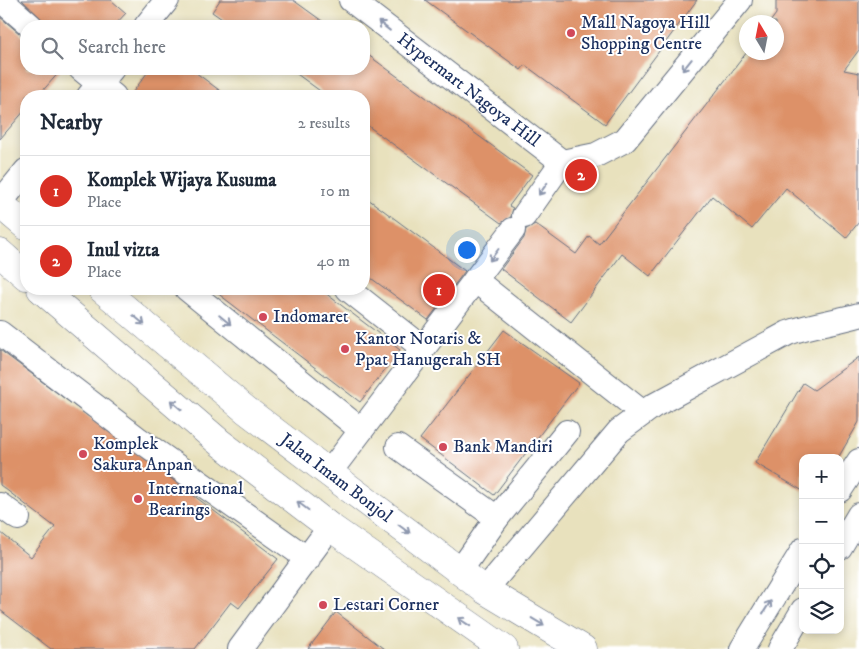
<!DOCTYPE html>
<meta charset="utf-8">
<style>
:root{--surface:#fff;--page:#f6f6f7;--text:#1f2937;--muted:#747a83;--line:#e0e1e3;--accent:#d93025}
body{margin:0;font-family:"IM FELL DW Pica",serif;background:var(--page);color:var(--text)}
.controls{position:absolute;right:15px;bottom:15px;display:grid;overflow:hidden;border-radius:10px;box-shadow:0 2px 8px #0003}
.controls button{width:45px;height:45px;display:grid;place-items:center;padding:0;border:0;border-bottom:1px solid var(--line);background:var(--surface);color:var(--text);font:25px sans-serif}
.compass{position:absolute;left:739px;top:15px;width:45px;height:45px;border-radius:50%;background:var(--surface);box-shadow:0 2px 8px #0003;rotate:350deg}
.you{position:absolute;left:466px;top:249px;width:18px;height:18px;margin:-12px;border:4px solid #fff;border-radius:50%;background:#1a73e8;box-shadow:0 0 0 8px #1a73e833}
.badge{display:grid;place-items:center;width:32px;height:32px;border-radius:50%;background:var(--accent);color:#fff;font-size:16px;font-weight:700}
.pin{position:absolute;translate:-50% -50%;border:2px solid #fff;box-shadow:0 1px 5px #0006}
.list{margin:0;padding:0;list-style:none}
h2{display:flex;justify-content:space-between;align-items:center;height:65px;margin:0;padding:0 20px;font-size:21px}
h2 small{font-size:16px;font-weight:400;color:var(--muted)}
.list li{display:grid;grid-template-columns:32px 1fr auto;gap:15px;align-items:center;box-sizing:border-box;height:70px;padding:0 20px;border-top:1px solid var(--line)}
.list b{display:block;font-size:19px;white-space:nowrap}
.list p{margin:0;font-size:16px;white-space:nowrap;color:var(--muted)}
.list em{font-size:16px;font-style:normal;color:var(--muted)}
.icon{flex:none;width:28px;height:28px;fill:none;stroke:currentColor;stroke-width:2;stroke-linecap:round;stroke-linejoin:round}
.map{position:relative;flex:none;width:859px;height:649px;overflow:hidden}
.search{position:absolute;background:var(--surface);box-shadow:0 2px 8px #0003;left:20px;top:20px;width:350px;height:55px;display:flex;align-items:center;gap:12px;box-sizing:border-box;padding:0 18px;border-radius:20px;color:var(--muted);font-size:19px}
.panel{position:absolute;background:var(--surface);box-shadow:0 2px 8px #0003;left:20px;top:90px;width:350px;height:205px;border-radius:20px}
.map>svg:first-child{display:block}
.building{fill:#dd9167}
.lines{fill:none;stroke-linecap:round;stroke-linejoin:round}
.minor-casing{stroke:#636d7f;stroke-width:26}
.major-casing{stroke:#636d7f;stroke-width:29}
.minor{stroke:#fff;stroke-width:24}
.major{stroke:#fff;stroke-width:28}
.oneway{stroke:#8d97ae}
.poi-dot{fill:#d1495b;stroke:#fff;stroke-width:2}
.labels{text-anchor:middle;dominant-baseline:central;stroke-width:4;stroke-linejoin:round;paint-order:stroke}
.poi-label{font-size:18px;fill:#1b2f5e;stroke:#fff;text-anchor:start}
.street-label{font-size:18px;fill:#1b2f5e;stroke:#fff}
</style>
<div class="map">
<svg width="859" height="649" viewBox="0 0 859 649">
<rect width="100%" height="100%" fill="#fff"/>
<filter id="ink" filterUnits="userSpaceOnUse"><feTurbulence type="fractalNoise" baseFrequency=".02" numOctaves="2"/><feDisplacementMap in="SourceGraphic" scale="10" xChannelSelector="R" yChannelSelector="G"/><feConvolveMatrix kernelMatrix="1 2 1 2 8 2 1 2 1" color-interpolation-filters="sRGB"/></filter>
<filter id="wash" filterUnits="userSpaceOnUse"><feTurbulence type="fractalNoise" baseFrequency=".0096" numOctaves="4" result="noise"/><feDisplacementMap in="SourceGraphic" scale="20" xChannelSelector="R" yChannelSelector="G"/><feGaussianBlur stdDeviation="1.12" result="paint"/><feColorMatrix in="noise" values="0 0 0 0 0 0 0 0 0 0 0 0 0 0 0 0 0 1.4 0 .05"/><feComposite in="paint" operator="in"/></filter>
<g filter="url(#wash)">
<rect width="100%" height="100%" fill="#e8e1bd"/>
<g id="blocks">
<path class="building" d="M22,0H111L126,13L114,26H49Z
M220,0H293L329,26H232L212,12Z
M425,0H697L605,124L525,65L521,70Z
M776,0H859V50L844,70L859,73V222L846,238L786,188L752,229L712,196L650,276L622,254L571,322L501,269L524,238L526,229L535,224L576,254L589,236L599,244L747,52H776V22H770L776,14Z
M0,17L26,39V69H62L38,96H26V109L0,139Z
M364,52L532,175L509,206L513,208L511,217L501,223L364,123V96H327L290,69H364Z
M150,69H191L227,96H130Z
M364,196L465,271L428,320L364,273Z
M212,289H320L400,350L360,402Z
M504,330L579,383L494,495L420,439Z
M0,350L278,559L239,608L231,602L195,649H51L0,610V532L31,557L55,527L0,485Z
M859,357V422L838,458H803V491L755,463L803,383L814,390Z
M336,612L384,649H308Z"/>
</g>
</g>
<g filter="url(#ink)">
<use href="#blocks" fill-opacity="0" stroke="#636d7f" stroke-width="1"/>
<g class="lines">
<defs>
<g id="minor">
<path d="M1,0L31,26"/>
<path id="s1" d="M351,0L562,162L596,155L625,140L740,0"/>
<path d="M146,26L167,0"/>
<path d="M81,69L114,96"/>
<path d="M89,96L112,69"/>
<path d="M0,203L26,171"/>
<path d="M524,216L562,162"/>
<path d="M475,280L643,413"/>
<path d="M187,289L361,430"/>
<path d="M348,289L423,348"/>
<path d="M0,333L137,438L308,559"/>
<path d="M398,447L497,518"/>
<path d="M329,473L513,230"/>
<path d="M840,490L859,461"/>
<path d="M0,505L18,518"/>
<path d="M840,547L859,515"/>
<path d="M460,571L497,518L567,432"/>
<path d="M485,590L619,431L653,406L788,333C811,324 835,322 859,315"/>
<path d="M240,649L330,527"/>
<path d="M742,649L803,550"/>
<path d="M780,649L803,610"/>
</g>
<g id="major">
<path d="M0,204L26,226"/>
<path d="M0,253L26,276"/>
<path d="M41,289L219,442L330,527L504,649"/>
<path id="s2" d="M102,289L246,410L329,473L485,590L583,649"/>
</g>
</defs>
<use href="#minor" class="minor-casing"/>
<use href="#major" class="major-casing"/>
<use href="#minor" class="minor"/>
<use href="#major" class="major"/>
</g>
<defs><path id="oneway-shaft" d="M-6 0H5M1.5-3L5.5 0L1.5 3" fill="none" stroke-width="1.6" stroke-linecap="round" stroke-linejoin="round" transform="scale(1.25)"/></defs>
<g class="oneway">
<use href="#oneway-shaft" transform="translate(384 26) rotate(-142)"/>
<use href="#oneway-shaft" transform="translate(687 65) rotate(129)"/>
<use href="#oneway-shaft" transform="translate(543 189) rotate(125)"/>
<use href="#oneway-shaft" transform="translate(494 255) rotate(127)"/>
<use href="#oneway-shaft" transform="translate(139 320) rotate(40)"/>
<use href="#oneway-shaft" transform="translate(225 320) rotate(39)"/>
<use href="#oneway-shaft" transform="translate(176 405) rotate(-139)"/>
<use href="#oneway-shaft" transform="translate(303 506) rotate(-143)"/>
<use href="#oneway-shaft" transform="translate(404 529) rotate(37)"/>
<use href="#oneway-shaft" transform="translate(767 607) rotate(-58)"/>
<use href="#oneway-shaft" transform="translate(464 622) rotate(-146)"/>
<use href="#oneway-shaft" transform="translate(538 622) rotate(31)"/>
</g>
</g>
<g class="poi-dot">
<circle cx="571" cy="33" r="5"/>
<circle cx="263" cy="317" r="5"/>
<circle cx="345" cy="349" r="5"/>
<circle cx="443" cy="447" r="5"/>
<circle cx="83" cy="454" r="5"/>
<circle cx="138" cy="499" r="5"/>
<circle cx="323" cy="605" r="5"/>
</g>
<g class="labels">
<g class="poi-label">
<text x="581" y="23">Mall Nagoya Hill<tspan x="581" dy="21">Shopping Centre</tspan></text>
<text x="273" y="317">Indomaret</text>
<text x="355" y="339">Kantor Notaris &amp;<tspan x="355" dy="21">Ppat Hanugerah SH</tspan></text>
<text x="93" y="444">Komplek<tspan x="93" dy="21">Sakura Anpan</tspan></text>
<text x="453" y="447">Bank Mandiri</text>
<text x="148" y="489">International<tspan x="148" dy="21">Bearings</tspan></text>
<text x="333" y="605">Lestari Corner</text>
</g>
<g class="street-label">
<text stroke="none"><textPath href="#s1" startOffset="148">Hypermart Nagoya Hill</textPath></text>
<text stroke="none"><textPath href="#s2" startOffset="301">Jalan Imam Bonjol</textPath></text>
</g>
</g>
</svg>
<div class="controls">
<button>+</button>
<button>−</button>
<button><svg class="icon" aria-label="locate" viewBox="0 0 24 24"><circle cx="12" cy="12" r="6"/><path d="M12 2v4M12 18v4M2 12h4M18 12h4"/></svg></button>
<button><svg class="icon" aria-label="layers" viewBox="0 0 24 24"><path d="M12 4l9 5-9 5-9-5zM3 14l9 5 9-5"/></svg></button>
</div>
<svg class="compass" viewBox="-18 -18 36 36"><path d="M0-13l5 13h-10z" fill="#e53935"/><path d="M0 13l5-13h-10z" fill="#747a83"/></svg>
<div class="you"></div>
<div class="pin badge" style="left:439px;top:290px">1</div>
<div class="pin badge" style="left:581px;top:175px">2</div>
<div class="search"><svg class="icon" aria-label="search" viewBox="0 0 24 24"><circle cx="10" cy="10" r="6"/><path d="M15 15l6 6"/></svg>Search here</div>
<section class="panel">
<h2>Nearby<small>2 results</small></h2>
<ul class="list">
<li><span class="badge">1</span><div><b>Komplek Wijaya Kusuma</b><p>Place</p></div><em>10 m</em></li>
<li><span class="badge">2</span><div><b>Inul vizta</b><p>Place</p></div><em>40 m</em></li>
</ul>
</section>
</div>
